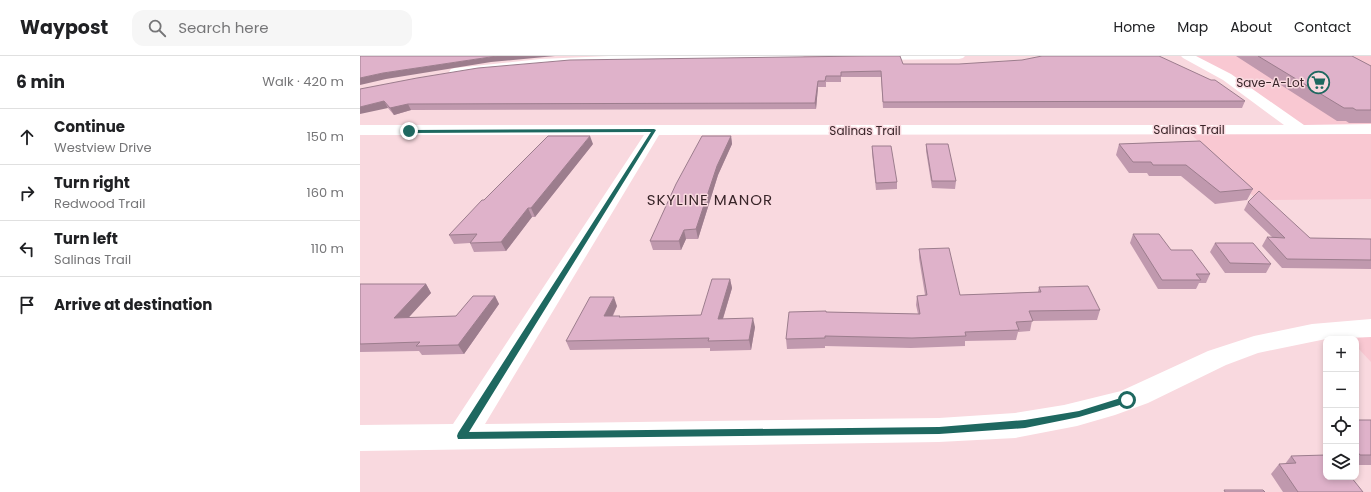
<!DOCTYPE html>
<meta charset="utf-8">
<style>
:root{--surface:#fff;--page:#f6f6f6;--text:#202124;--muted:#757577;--line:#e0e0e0}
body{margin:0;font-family:Poppins,sans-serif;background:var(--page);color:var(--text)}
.controls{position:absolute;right:12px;bottom:12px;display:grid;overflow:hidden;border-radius:8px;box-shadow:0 2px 6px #0003}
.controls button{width:36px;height:36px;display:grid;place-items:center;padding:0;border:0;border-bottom:1px solid var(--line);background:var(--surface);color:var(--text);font:20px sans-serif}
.stop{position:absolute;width:12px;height:12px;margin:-9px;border:3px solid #1e6860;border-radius:50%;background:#fff}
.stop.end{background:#1e6860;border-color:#fff;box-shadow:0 1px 4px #0008}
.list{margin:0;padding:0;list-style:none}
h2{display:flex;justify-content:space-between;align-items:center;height:52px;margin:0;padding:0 16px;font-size:17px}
h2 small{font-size:13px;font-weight:400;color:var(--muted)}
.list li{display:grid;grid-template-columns:26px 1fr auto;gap:12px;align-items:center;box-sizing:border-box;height:56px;padding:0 16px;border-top:1px solid var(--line)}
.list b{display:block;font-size:15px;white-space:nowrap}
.list p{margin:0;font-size:13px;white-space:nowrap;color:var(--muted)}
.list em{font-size:13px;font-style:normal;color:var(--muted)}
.icon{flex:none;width:22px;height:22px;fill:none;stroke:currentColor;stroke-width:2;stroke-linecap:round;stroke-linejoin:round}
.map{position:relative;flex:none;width:1011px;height:436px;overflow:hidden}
header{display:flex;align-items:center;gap:24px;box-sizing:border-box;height:56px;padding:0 20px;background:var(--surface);border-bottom:1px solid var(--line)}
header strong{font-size:19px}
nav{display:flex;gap:22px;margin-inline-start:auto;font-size:14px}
.search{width:280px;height:36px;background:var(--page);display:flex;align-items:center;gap:10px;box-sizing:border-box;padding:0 14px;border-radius:12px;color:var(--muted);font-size:15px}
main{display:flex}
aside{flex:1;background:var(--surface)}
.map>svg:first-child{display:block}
.built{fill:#f9c8d2}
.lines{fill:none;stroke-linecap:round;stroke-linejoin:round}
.minor{fill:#fff;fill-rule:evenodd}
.wall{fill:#c099ae}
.shaded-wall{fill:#9c7d8d}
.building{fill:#dfb2ca;stroke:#9c7d8d}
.route{fill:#1e6860}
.labels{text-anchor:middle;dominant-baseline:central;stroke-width:3;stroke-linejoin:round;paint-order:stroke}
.far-poi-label{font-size:12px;fill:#392529;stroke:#f9d9df;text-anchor:end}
.far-street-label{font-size:12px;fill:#392529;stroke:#f9d9df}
.neighbourhood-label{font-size:15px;letter-spacing:1px;fill:#392529;stroke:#f9d9df}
</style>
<header>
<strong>Waypost</strong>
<div class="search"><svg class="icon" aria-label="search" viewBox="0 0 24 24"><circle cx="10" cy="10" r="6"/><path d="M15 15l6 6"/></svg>Search here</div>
<nav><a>Home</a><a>Map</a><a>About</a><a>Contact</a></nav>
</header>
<main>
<aside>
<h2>6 min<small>Walk · 420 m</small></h2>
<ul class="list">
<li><svg class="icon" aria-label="ahead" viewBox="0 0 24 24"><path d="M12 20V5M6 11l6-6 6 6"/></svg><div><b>Continue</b><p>Westview Drive</p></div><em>150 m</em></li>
<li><svg class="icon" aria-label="right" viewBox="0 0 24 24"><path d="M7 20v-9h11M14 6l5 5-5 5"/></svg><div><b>Turn right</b><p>Redwood Trail</p></div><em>160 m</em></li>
<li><svg class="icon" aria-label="left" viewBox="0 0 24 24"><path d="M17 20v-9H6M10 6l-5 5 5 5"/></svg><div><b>Turn left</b><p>Salinas Trail</p></div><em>110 m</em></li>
<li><svg class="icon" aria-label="arrive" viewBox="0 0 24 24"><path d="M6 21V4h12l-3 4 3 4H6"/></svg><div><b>Arrive at destination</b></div></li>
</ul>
</aside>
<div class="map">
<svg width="1011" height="436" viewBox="0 0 1011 436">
<rect width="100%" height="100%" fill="#f9d9df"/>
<path class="built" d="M827,0H1011V143L897,144L826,73H939Z
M1011,272V306L996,290V283H990L980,273Z"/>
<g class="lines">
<path class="minor" d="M249,0H443L444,1L442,3L438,4C323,5 209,6 95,20L91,19L89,16L91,13L95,12L180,3Z
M506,0H605L603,2L599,3L511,4L507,3Z
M821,0H836L871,18L944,69L1011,68V78L299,79L125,368L579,362L655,357L704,349L761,335L848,295L894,280L952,268L1011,263V281L966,283L898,297L866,309L788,347L755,359L717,370L655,382L579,386L0,395V369L93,368L284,79H0V69H924L863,24L823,2Z"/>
</g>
<path class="wall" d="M876,0H992L1011,10V67H989L986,65H977Z
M543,8L885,45L882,52H523L521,21H481V26H466V31H458L456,53L51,54L34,59L28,52L0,33Z
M371,80L372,88L358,119L338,183H326L321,194H293L290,185Z
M840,85L893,133L887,144L855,148L821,120H789L787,117H769L756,99L759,88Z
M233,88L175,161H172L146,195L114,196L110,187L94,188L89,179L124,144Z
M566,88L596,125L595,133L572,132L566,95Z
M512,90L537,126V133L516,134L512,97Z
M888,146L950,182L1011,183V213L922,212L902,190L907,181H912L884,154Z
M773,178L811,194L850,218L846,227H839L836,233H798L770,187Z
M855,187L911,208L906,217H865L850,196Z
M559,193L600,239L678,236L679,231L740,254L737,264L672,265L670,275L658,276L656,284L605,285V290L551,292L465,290V292L427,293L426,283L466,256L558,258L556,249L557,240L565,239L559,202Z
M370,223L372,232L363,263L395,271L391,294L350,295V292L210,294L206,285L257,250L253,260L260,261L341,259Z
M0,228H66L71,237L48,262L96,260L135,240L139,248L104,298L62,299L59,295L0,296Z
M996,364H1011V409H996Z
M931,400L1003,436H923L911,418L919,408H925Z"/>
<path class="shaded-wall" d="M137,0H195L131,6L26,23L0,29V22L23,17Z
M458,25V31L456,53L455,47Z
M24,45L28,52L0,58V51Z
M48,48L51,54L34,59L30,52Z
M230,80L233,88L175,161L171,152Z
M371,80L372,88L358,119L338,183L336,173L357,110Z
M168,152L172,161L146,195L141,186Z
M324,174L326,183L321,194L319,185Z
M370,223L372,232L360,272L358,263Z
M66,228L71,237L40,271L34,262Z
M135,240L139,248L104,298L98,289Z
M254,241L257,250L248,269L244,260Z
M393,262L395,271L391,294L389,284Z"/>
<path class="building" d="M0,0H137L23,17L0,22Z
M506,0H540L543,8H599L662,4L682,0H799L851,24H855L885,45L523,46L521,15L481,16V20H466L465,25H458L455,47L48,48L30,52L24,45L0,51V33L57,22L118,12L210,4Z
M898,0H992L1011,10V54H996L993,52H984Z
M188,80H230L171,152H168L141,186L110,187L117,178L89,179L122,144H124Z
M342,80H371L357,110L336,173L324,174L319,185H290L316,128Z
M840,85L893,133L860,136L826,109H793L791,106H773L759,88Z
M566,88H588L596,125H572Z
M512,90H531L537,126L516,127Z
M899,135L950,182L1011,183V204L927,203L907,181L925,182L888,146Z
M773,178H799L811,194H832L850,218H836L841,224H802Z
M855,187H893L911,208L870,207Z
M589,192L600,239L681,236L679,231L728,230L740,254L669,255L673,265L656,266L659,274L605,276L606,280L552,282L465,280V282L426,283L429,256L466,255V256L560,258L557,240L567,239L559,193Z
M352,223H370L358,263L393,262L389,284L348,285L349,282L206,285L230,241H254L244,260H260L259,261L341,259Z
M0,228H66L34,262L96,260L113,240H135L98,289L56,290L60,286L0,288Z
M996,364H1011V399H1000L996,394V375H998L996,373Z
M966,399V421H991L1003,436H938L919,408L936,407L931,400Z
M864,434H903L905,436H865Z"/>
<path class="route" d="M294,73L296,74L109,376L579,371L665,364L719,355L767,340L772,344L770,346L719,361L665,372L579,378L98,383L97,380L98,377L291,76L49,77L47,75L49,74Z"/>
<defs>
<symbol id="supermarket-ring" viewBox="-11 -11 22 22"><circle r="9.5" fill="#f9d9df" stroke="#1e6860" stroke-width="1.5"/><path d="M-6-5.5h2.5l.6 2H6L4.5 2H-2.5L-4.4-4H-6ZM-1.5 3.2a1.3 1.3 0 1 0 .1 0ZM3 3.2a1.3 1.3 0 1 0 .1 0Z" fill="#1e6860"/></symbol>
</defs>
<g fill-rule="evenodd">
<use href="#supermarket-ring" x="946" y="14" width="25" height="25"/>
</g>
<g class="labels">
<g class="far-poi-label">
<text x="944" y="26">Save-A-Lot</text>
</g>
<g class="far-street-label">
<text x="829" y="73">Salinas Trail</text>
<text x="505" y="74">Salinas Trail</text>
</g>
<g class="neighbourhood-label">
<text x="350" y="143">SKYLINE MANOR</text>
</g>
</g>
</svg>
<div class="controls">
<button>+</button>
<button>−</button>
<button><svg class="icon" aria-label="locate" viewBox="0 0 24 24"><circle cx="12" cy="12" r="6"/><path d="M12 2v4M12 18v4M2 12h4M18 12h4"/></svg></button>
<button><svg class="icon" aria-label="layers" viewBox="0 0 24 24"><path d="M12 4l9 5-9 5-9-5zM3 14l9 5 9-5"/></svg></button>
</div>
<div class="stop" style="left:767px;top:344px"></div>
<div class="stop end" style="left:49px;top:75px"></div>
</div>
</main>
